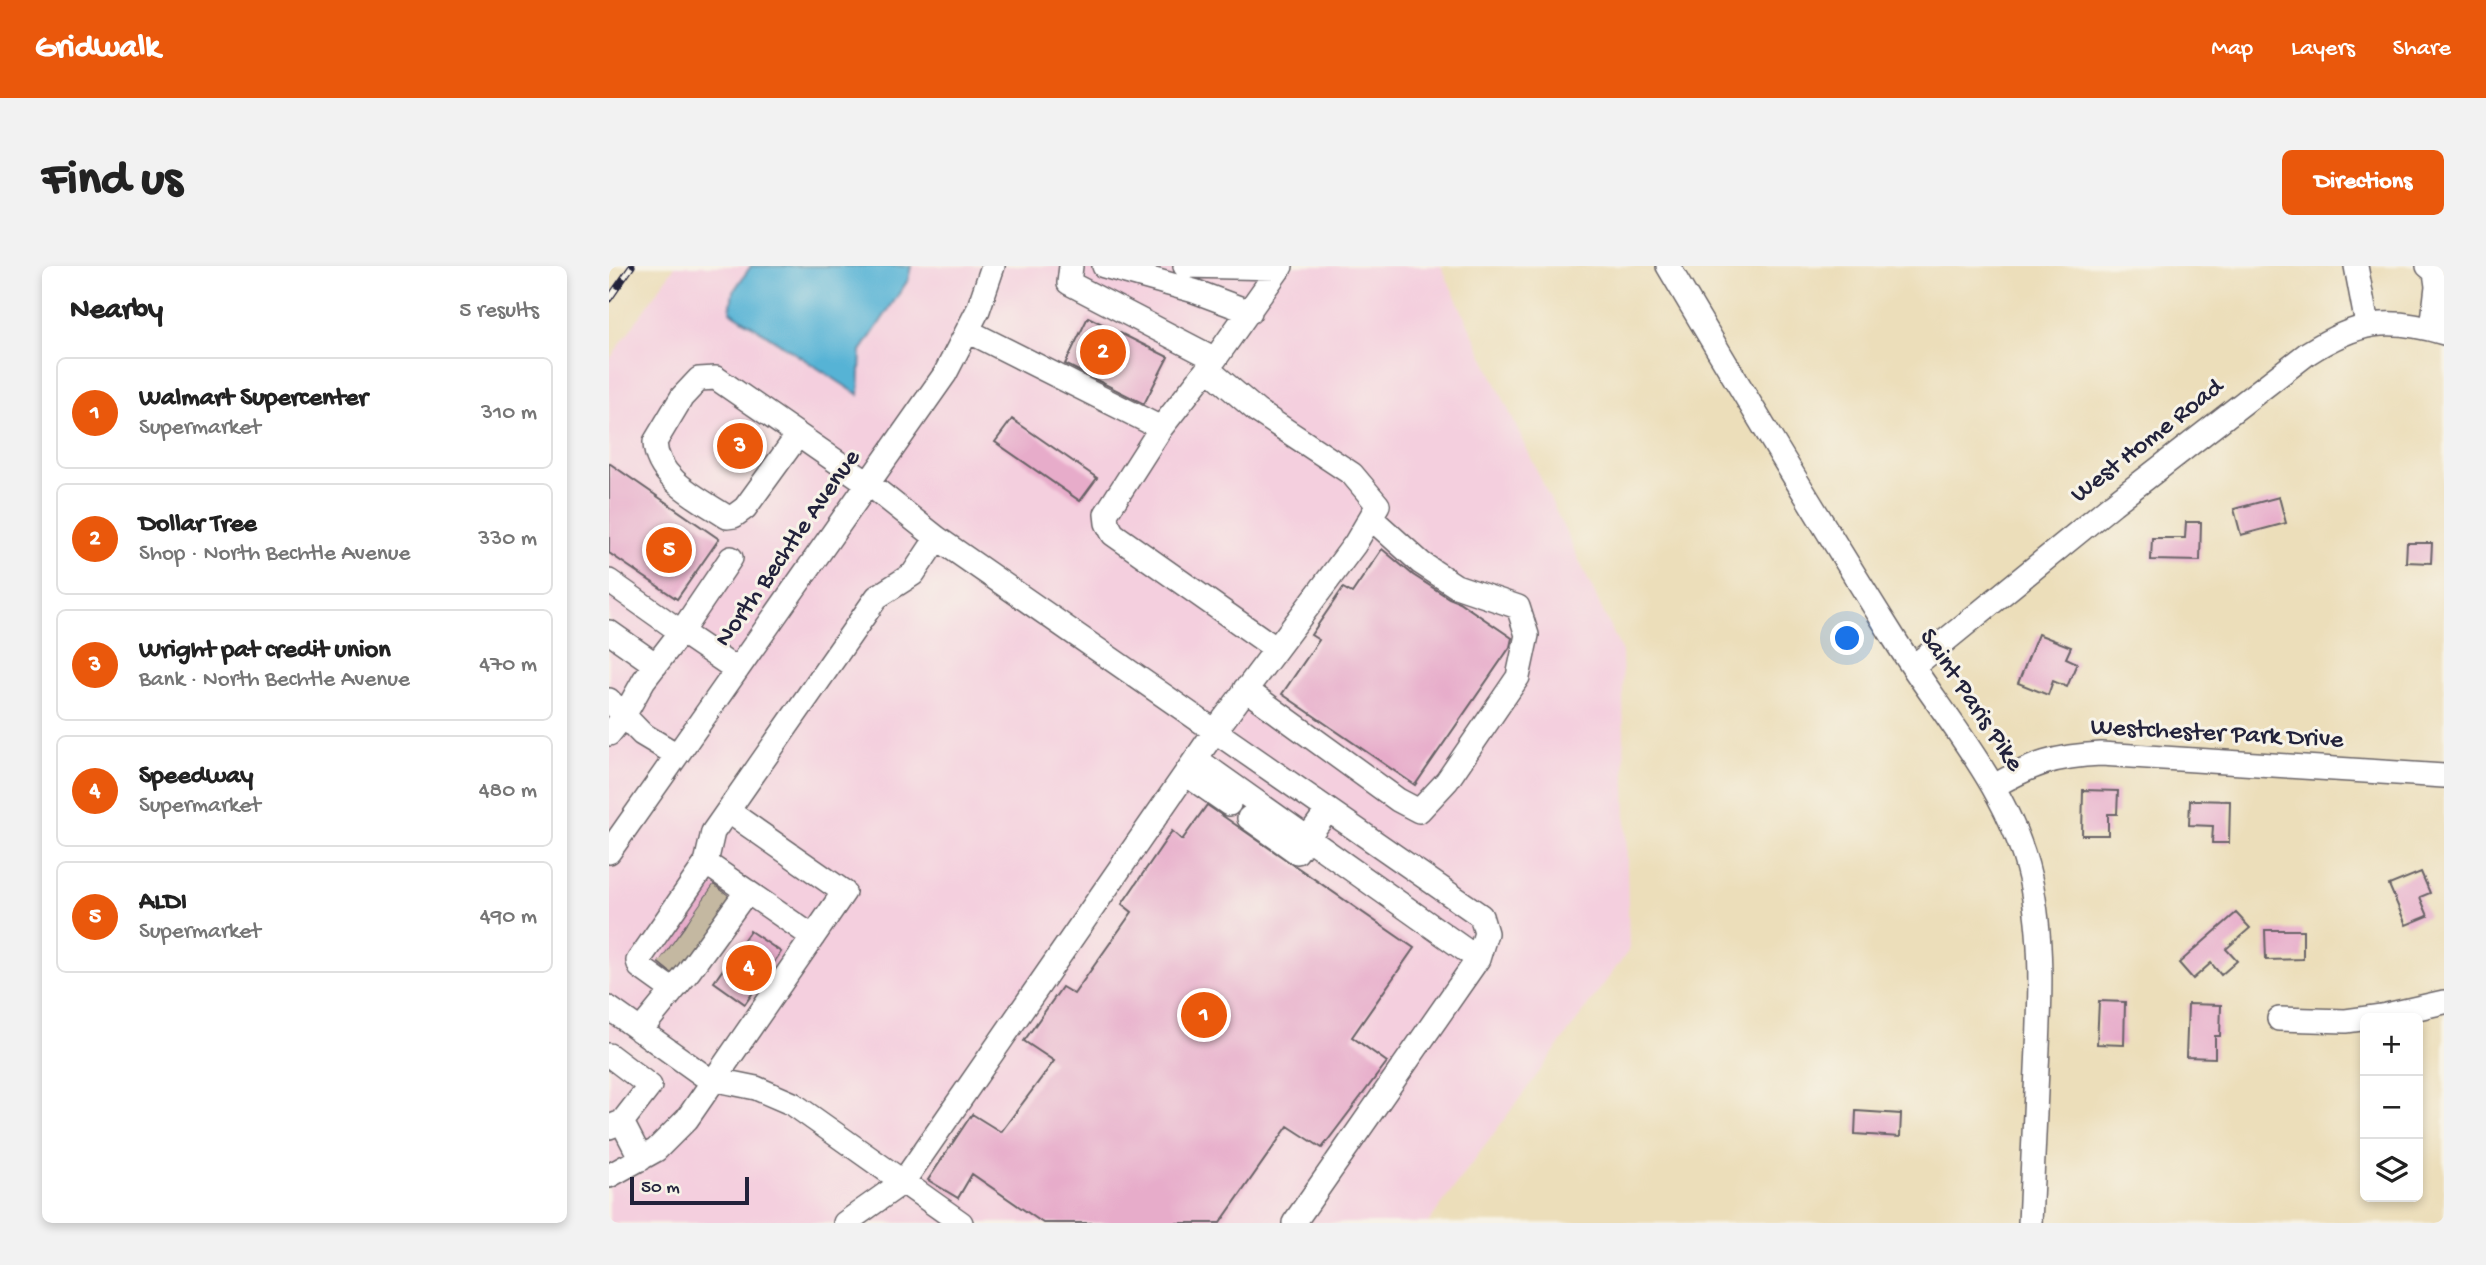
<!DOCTYPE html>
<meta charset="utf-8">
<style>
:root{--surface:#fff;--page:#f2f2f2;--text:#222;--muted:#767676;--line:#e0e0e0;--accent:#ea580c}
body{margin:0;font-family:"Gochi Hand",sans-serif;background:var(--page);color:var(--text)}
.controls{position:absolute;right:21px;bottom:21px;display:grid;overflow:hidden;border-radius:10px;box-shadow:0 4px 10px #0003}
.controls button{width:63px;height:63px;display:grid;place-items:center;padding:0;border:0;border-bottom:2px solid var(--line);background:var(--surface);color:var(--text);font:35px sans-serif}
.scale{position:absolute;left:21px;bottom:18px;width:119px;box-sizing:border-box;padding-left:7px;border:4px solid #22223b;border-top:0;font-size:19px;line-height:24px;white-space:nowrap;color:#22223b;-webkit-text-stroke:5px #f7f3e8;paint-order:stroke}
.you{position:absolute;left:1239px;top:373px;width:24px;height:24px;margin:-18px;border:5px solid #fff;border-radius:50%;background:#1a73e8;box-shadow:0 0 0 10px #1a73e833}
.badge{display:grid;place-items:center;width:46px;height:46px;border-radius:50%;background:var(--accent);color:#fff;font-size:23px;font-weight:700}
.pin{position:absolute;translate:-50% -50%;border:4px solid #fff;box-shadow:0 2px 7px #0006}
.list{margin:0;padding:0;list-style:none}
h2{display:flex;justify-content:space-between;align-items:center;height:91px;margin:0;padding:0 28px;font-size:30px}
h2 small{font-size:23px;font-weight:400;color:var(--muted)}
.list li{display:grid;grid-template-columns:46px 1fr auto;gap:21px;align-items:center;box-sizing:border-box;height:112px;margin:0 14px 14px;padding:0 14px;border:2px solid var(--line);border-radius:10px}
.list b{display:block;font-size:26px;white-space:nowrap}
.list p{margin:0;font-size:23px;white-space:nowrap;color:var(--muted)}
.list em{font-size:23px;font-style:normal;color:var(--muted)}
.icon{flex:none;width:38px;height:38px;fill:none;stroke:currentColor;stroke-width:2;stroke-linecap:round;stroke-linejoin:round}
.map{position:relative;flex:none;width:1835px;height:957px;overflow:hidden;border-radius:10px}
header{display:flex;align-items:center;gap:42px;box-sizing:border-box;height:98px;padding:0 35px;background:var(--accent);color:#fff}
header strong{font-size:33px}
nav{display:flex;gap:38px;margin-inline-start:auto;font-size:24px}
.intro{display:flex;align-items:center;justify-content:space-between;box-sizing:border-box;height:168px;padding:0 42px}
h1{margin:0;font-size:49px}
.button{padding:18px 32px;border-radius:10px;background:var(--accent);color:#fff;font-size:24px;font-weight:700}
main{display:flex;gap:42px;padding:0 42px}
aside{flex:1;background:var(--surface);border-radius:10px;box-shadow:0 4px 10px #0003}
.map>svg:first-child{display:block}
.built{fill:#f4cfde}
.water{fill:#57b3d5;stroke:#3c6a88;stroke-width:2}
.building{fill:#e7acca}
.lines{fill:none;stroke-linecap:round;stroke-linejoin:round}
.minor-tunnel{stroke:#c4b8a1;stroke-width:23;stroke-dasharray:23 11;stroke-linecap:butt}
.minor-casing{stroke:#696467;stroke-width:26}
.minor{stroke:#fff;stroke-width:23}
.rail-casing{stroke:#22223b;stroke-width:7}
.rail{stroke:#f7f3e8;stroke-width:4.5;stroke-dasharray:13;stroke-linecap:butt}
.labels{text-anchor:middle;dominant-baseline:central;stroke-width:6;stroke-linejoin:round;paint-order:stroke}
.street-label{font-size:26px;fill:#22223b;stroke:#f7f3e8}
</style>
<header>
<strong>Gridwalk</strong>
<nav><a>Map</a><a>Layers</a><a>Share</a></nav>
</header>
<div class="intro"><h1>Find us</h1><a class="button">Directions</a></div>
<main>
<aside>
<h2>Nearby<small>5 results</small></h2>
<ul class="list">
<li><span class="badge">1</span><div><b>Walmart Supercenter</b><p>Supermarket</p></div><em>310 m</em></li>
<li><span class="badge">2</span><div><b>Dollar Tree</b><p>Shop · North Bechtle Avenue</p></div><em>330 m</em></li>
<li><span class="badge">3</span><div><b>Wright pat credit union</b><p>Bank · North Bechtle Avenue</p></div><em>470 m</em></li>
<li><span class="badge">4</span><div><b>Speedway</b><p>Supermarket</p></div><em>480 m</em></li>
<li><span class="badge">5</span><div><b>ALDI</b><p>Supermarket</p></div><em>490 m</em></li>
</ul>
</aside>
<div class="map">
<svg width="1835" height="957" viewBox="0 0 1835 957">
<rect width="100%" height="100%" fill="#f7f3e8"/>
<filter id="ink" filterUnits="userSpaceOnUse"><feTurbulence type="fractalNoise" baseFrequency=".0143" numOctaves="2"/><feDisplacementMap in="SourceGraphic" scale="14" xChannelSelector="R" yChannelSelector="G"/><feConvolveMatrix kernelMatrix="1 2 1 2 8 2 1 2 1" color-interpolation-filters="sRGB"/></filter>
<filter id="wash" filterUnits="userSpaceOnUse"><feTurbulence type="fractalNoise" baseFrequency=".00686" numOctaves="4" result="noise"/><feDisplacementMap in="SourceGraphic" scale="28" xChannelSelector="R" yChannelSelector="G"/><feGaussianBlur stdDeviation="1.57" result="paint"/><feColorMatrix in="noise" values="0 0 0 0 0 0 0 0 0 0 0 0 0 0 0 0 0 1.4 0 .05"/><feComposite in="paint" operator="in"/></filter>
<g filter="url(#wash)">
<rect width="100%" height="100%" fill="#ecdeba"/>
<path class="built" d="M66,0H832L1013,386L1020,684L819,957H0V94Z"/>
<path class="water" d="M142,0H302L299,14L252,85L250,129L121,45L124,26Z"/>
<g id="blocks">
<path class="building" d="M479,51L559,91L535,138L456,98Z
M403,153L488,212L471,235L386,176Z
M0,197L110,273L68,333L0,287Z
M1670,231L1677,257L1632,269L1625,243Z
M1577,256H1592L1591,295L1542,294L1543,272H1576Z
M1798,277H1823L1822,297L1797,296Z
M773,283L804,309L840,332L850,336L903,372L901,381L806,519L673,428L710,374L702,369L734,322L743,327Z
M1429,368L1462,381L1457,392L1468,397L1458,421L1444,415L1439,429L1409,417Z
M1474,524L1509,525L1508,548H1499V569H1473Z
M1581,534L1621,535L1620,577H1603L1604,560L1580,559Z
M598,539L805,682L743,771L778,796L713,882L679,860L611,957H434L363,908L349,932L319,914L363,848L392,866L445,795L415,775L453,721L465,728L523,646L513,638L563,565L573,574Z
M1812,606L1821,627L1811,631L1819,650L1797,659L1780,619Z
M105,619L118,629L61,706L50,697Z
M1627,647L1641,662L1617,683L1628,695L1612,709L1602,697L1584,713L1570,697Z
M1656,664H1694V693L1657,694Z
M141,665L172,686L136,738L105,716Z
M1490,735L1516,736L1515,779L1488,778Z
M1579,738L1612,739L1611,770H1606V792L1577,791Z
M1247,845L1292,848L1291,871L1246,868Z"/>
</g>
</g>
<g filter="url(#ink)">
<use href="#blocks" fill-opacity="0" stroke="#696467" stroke-width="2"/>
<g class="lines">
<path class="minor-tunnel" d="M98,629L115,641
M88,643L105,655
M78,658L95,669
M68,672L84,684
M57,687L73,700"/>
<defs>
<path id="minor" d="M462,0L460,17L606,93
M495,0L585,25L641,46
M576,0L671,2
M1059,0C1134,127 1210,253 1288,377C1336,453 1401,523 1421,612C1435,674 1431,740 1428,803C1426,854 1423,906 1421,957
M1747,0L1758,59
M1819,0L1826,6L1828,20L1823,63
M359,65L552,162L606,93L672,0
M552,162L497,248L498,257L504,268L666,382
M189,169L136,242L125,250L118,251C91,233 47,213 46,176L73,131L90,113L107,112L260,218L328,272L872,650L877,667L869,693L685,957
M0,315L72,366L122,292
M0,366L47,399
M1304,401L1504,238L1699,87C1748,56 1778,50 1835,67
M636,423L789,534L810,545L838,515L909,411L918,369L909,341L847,320L812,297L762,252
M0,434L33,468L68,489
M0,468L16,448L35,414L72,366L128,404
M587,493L869,693
M577,508L620,538
M1385,520C1424,498 1446,490 1492,488L1835,510
M640,552L688,586L719,544
M0,586L336,108L369,44L384,0
M204,671L97,597L104,566L268,331L304,308L328,272
M63,724L31,701L29,695L97,597
M0,742L98,812L147,822L184,838L352,957
M1670,753L1737,755L1773,750L1835,736
M31,765L80,705L138,625
M0,789L41,820L13,856
M0,861L13,856L32,893
M0,910L47,884L78,853L235,626L119,545
M236,957L294,916L606,465L746,278L769,239L743,208L648,145L599,103"/>
</defs>
<use href="#minor" class="minor-casing"/>
<use href="#minor" class="minor"/>
<defs>
<path id="rail" d="M0,33L23,0"/>
</defs>
<use href="#rail" class="rail-casing"/>
<use href="#rail" class="rail"/>
</g>
</g>
<g class="labels">
<g class="street-label">
<text transform="translate(1539 176) rotate(-38)">West Home Road</text>
<text transform="translate(180 283) rotate(-55)">North Bechtle Avenue</text>
<text transform="translate(1361 435) rotate(56)">Saint Paris Pike</text>
<text transform="translate(1608 469) rotate(3)">Westchester Park Drive</text>
</g>
</g>
</svg>
<div class="controls">
<button>+</button>
<button>−</button>
<button><svg class="icon" aria-label="layers" viewBox="0 0 24 24"><path d="M12 4l9 5-9 5-9-5zM3 14l9 5 9-5"/></svg></button>
</div>
<div class="scale">50 m</div>
<div class="you"></div>
<div class="pin badge" style="left:595px;top:749px">1</div>
<div class="pin badge" style="left:494px;top:86px">2</div>
<div class="pin badge" style="left:131px;top:180px">3</div>
<div class="pin badge" style="left:140px;top:702px">4</div>
<div class="pin badge" style="left:60px;top:284px">5</div>
</div>
</main>
